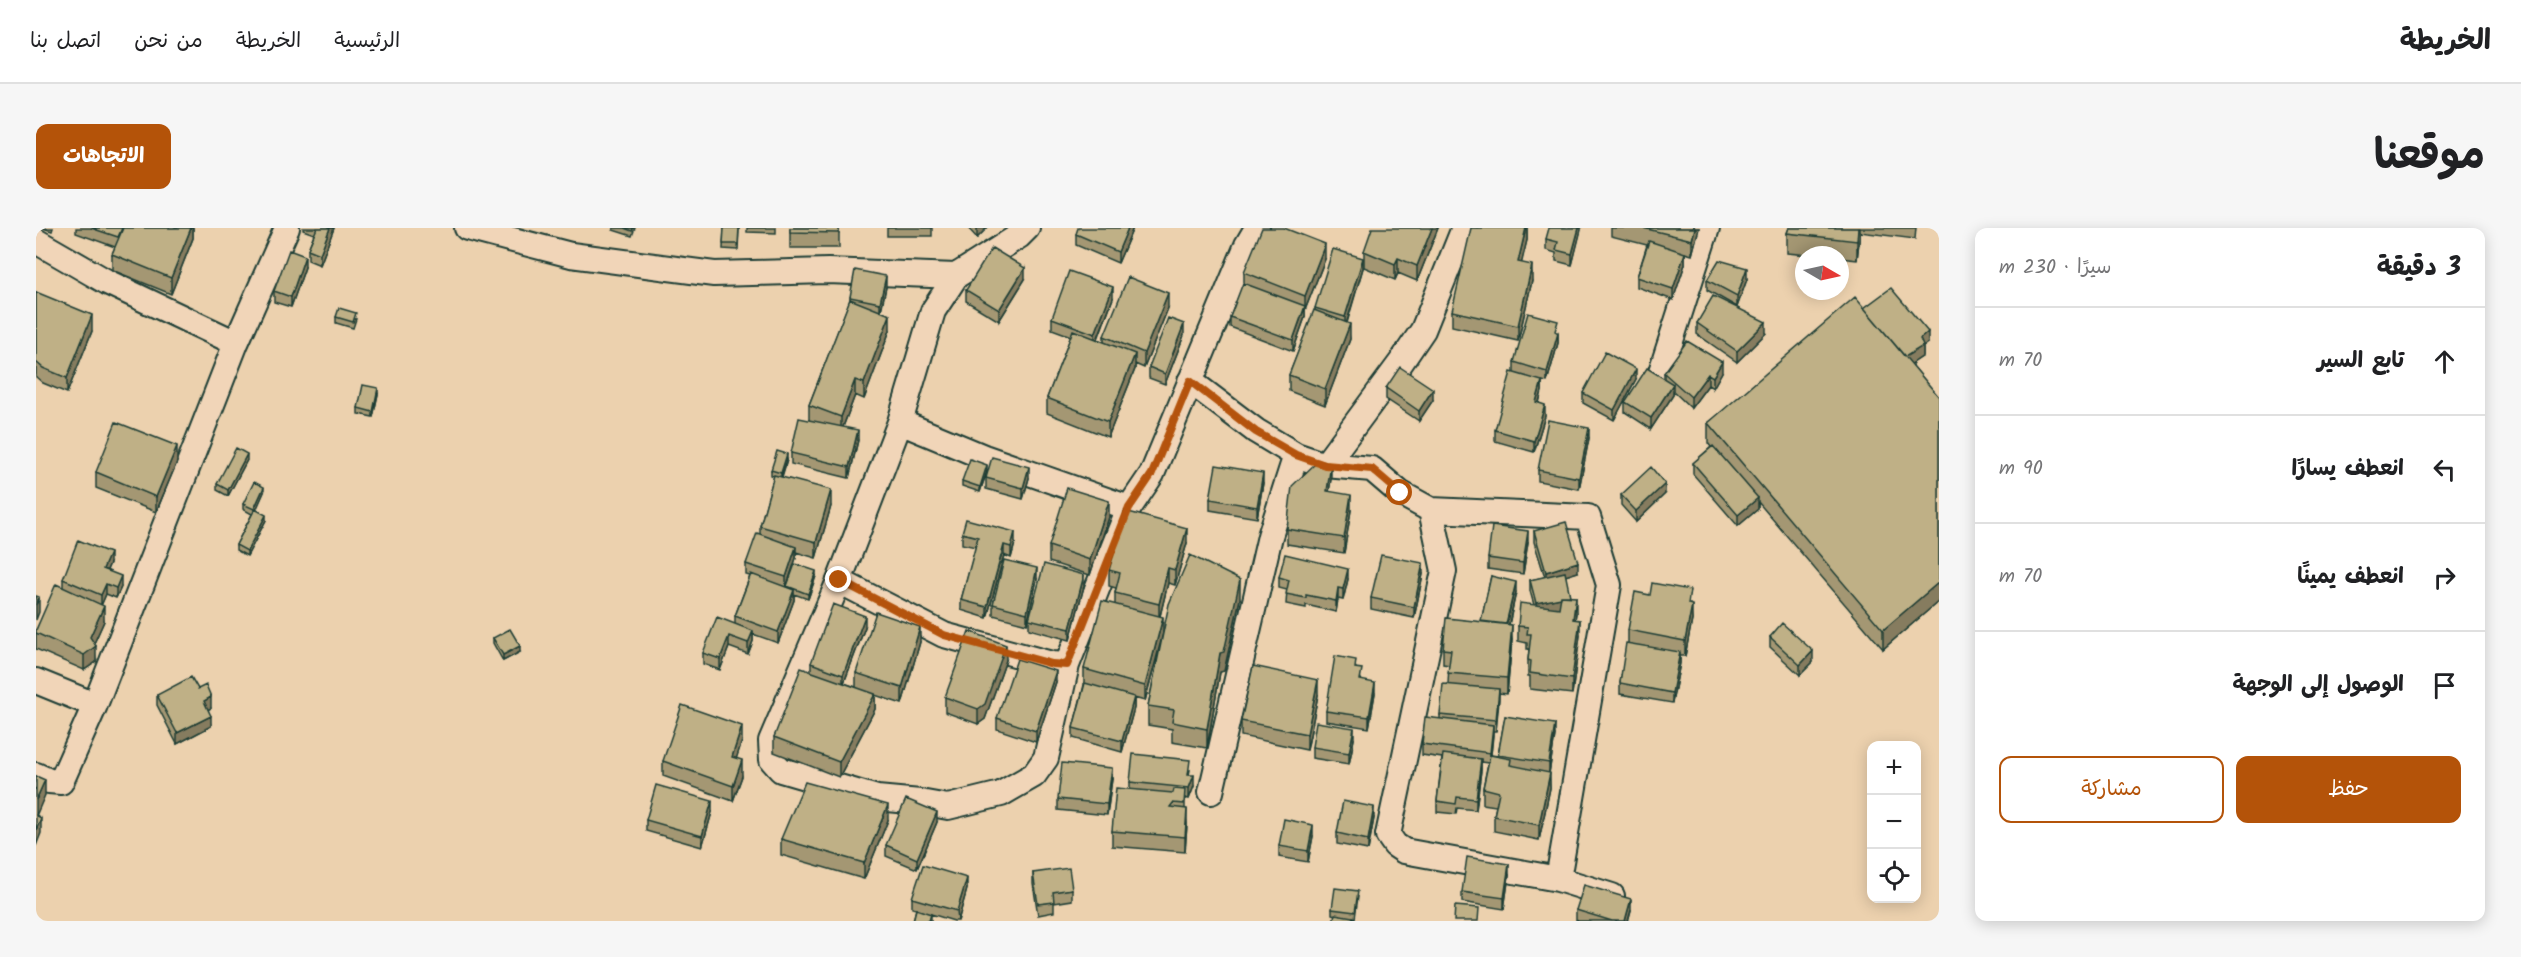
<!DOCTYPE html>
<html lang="ar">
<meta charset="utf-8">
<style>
:root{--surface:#fff;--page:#f6f6f6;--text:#202124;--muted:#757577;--line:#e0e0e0;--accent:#b45309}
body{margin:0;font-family:Kalam,"Playpen Sans Arabic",sans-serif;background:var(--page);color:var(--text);direction:rtl}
.controls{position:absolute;right:18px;bottom:18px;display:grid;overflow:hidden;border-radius:12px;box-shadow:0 3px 15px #0003}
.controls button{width:54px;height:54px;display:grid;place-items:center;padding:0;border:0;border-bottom:2px solid var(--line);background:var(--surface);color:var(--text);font:30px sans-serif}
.compass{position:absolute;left:1759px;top:18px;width:54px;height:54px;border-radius:50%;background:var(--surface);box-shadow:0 3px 15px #0003;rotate:99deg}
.stop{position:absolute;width:18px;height:18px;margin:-14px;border:4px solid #b45309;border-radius:50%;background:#fff}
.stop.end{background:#b45309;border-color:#fff;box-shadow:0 2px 6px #0008}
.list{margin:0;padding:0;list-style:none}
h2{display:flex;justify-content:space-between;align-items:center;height:78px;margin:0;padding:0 24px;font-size:26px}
h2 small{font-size:20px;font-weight:400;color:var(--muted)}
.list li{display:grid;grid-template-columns:39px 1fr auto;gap:18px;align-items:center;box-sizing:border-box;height:108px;padding:0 24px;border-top:2px solid var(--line)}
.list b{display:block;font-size:22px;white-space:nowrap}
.list em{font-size:20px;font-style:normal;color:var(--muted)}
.actions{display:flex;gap:12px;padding:18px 24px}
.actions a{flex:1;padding:14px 0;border:2px solid var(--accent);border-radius:12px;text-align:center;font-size:21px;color:var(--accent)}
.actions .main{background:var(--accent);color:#fff}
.icon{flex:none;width:33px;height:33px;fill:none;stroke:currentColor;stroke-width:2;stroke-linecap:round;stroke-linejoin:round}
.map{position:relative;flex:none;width:1903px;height:693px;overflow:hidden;direction:ltr;border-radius:12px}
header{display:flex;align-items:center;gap:36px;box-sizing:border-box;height:84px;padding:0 30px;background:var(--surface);border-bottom:2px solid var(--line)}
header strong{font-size:28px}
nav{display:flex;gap:33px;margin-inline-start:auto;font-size:21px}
.intro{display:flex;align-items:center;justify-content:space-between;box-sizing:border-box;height:144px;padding:0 36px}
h1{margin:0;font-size:42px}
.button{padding:15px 27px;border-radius:12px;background:var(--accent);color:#fff;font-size:21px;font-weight:700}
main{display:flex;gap:36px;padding:0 36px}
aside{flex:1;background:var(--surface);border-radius:12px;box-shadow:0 3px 15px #0003}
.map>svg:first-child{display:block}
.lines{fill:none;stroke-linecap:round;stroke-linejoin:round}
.street-casing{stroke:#1f3d34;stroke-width:28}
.street{stroke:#f1d5b8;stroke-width:24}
.wall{fill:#a49773;stroke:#1f3d34;stroke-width:1.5}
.shaded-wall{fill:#867b5e;stroke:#1f3d34;stroke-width:1.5}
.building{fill:#bfb086;stroke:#1f3d34;stroke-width:1.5}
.route{stroke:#b45309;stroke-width:8}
</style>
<header>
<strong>الخريطة</strong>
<nav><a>الرئيسية</a><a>الخريطة</a><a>من نحن</a><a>اتصل بنا</a></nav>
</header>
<div class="intro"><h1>موقعنا</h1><a class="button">الاتجاهات</a></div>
<main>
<aside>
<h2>3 دقيقة<small>سيرًا · 230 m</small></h2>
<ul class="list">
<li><svg class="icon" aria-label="ahead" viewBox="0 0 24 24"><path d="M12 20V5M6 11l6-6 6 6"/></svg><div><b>تابع السير</b></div><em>70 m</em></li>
<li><svg class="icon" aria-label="left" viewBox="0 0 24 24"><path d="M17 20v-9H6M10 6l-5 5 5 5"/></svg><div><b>انعطف يسارًا</b></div><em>90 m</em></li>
<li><svg class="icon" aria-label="right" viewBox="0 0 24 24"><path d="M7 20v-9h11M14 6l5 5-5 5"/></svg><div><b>انعطف يمينًا</b></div><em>70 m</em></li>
<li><svg class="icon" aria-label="arrive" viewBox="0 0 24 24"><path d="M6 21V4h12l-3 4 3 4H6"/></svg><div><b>الوصول إلى الوجهة</b></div></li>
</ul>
<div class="actions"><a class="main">حفظ</a><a>مشاركة</a></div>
</aside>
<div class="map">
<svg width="1903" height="693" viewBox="0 0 1903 693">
<rect width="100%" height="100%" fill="#ecd1ae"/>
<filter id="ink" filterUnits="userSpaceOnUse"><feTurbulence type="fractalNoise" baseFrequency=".0167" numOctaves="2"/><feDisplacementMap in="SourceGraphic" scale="12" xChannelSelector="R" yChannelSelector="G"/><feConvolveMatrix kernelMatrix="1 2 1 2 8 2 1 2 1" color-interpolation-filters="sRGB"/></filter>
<g filter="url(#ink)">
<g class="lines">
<defs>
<path id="street" d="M431,0L535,27L678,46L792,43L920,48
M991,0L983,8L920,48L897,83L864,194L803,353L735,513L736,532L745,542L841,570L884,574L912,579L965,566L998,547L1010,530L1031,437L1093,280L1116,246L1211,17L1221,0
M0,13L71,54L200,115
M1623,150L1671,0
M1154,153L1220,203L1260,227L1289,237L1336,241L1364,265L1395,282L1552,289L1573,357L1522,651
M864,194L948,229L1093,280
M1289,237L1366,133L1387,102L1428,0
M1395,282L1408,343L1352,607L1359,617L1368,623L1522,651L1576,668
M803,353L908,407L1016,436L1031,437
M0,453L59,477
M0,547L13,553L25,554L59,477L200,115L251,0
M1175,564L1234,308L1260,227"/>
</defs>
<use href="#street" class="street-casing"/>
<use href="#street" class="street"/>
</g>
<path class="wall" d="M7,0H17L16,3Z
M40,0H157V10L135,66L76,42V26L79,19L40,5Z
M267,0H298L284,37L272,32V21L278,6L267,2Z
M577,0H599L596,8L577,2Z
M688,0H703L702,22L687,21Z
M711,0H740V5L711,4Z
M754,0H803V20H754Z
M851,0H896V8H851Z
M932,0H951L941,10Z
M1097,0L1082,35L1040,17V6Z
M1402,0L1381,53L1362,45L1359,52L1328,39V23Z
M1491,0V12L1485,35L1496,53L1482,113L1416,98V83Z
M1545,0L1536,37L1520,33V25L1510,22V11Z
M1575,0H1663L1656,27L1649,25V36L1637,72L1601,59V49L1611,17L1575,8Z
M1753,0H1880L1879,11L1824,4L1821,32L1804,30V27H1773L1751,25V5Z
M1289,31L1269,82V89L1257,123L1194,99V89L1208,55V44Z
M269,39L255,79L238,74V63Z
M1327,40L1311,95L1314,111L1289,177L1253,163V147L1279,82V80Z
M989,51L963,93L930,73V62Z
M1711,51L1701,79L1671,62V52Z
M850,59L845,83L854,102L828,171L819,167L807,199L822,212L813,250L755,236V225L773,192V177L814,72V69Z
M0,64L56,103L31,165L7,155L0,149Z
M1077,70L1062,111L1068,114V108L1132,80L1108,140L1099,136V141L1072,209L1011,185V170L1035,108L1016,101V90Z
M1828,80L1892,115L1887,119V128L1875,136L1903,169V373L1847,421L1722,274V281L1702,298L1657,246V235L1675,219L1672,215V195Z
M300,89L320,91L317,100L300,95Z
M1661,95L1730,105L1701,134L1661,106Z
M1522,104V115L1511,154L1506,153V163L1503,175L1509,188L1498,224L1459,213V202L1478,145V134Z
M1148,107L1129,156L1113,150V139Z
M1686,144L1677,160L1672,157L1655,180L1637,163V167L1615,201L1589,184V174L1628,151V145Z
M1600,151L1578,192L1547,175V165Z
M1350,160L1397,172L1383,193L1350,171Z
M342,166L337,189L322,186V180Z
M1553,210L1543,261L1502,253V242Z
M211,232L192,268L181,262V256Z
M751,232L746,249L795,278L780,330L760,324V330L750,359L780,348L772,371L758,366V372L742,415L717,406V413L712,426L693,419L684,442L667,436V425L699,396V388L714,348L710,347V336L724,306V298L738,248L735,247V242Z
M141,234L120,284L60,260V244Z
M951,243L944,264L926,258V253Z
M950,250H993L987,271L950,261Z
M1295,251L1293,263L1315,282L1308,325L1251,316V301Z
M1227,255L1221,290L1174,282V271Z
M228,264L220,281L230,292L211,328L200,322V317L216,286L207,281V276Z
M1629,266L1600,294L1585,277V267Z
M1073,289L1054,347L1013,334V318Z
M1498,303L1542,344L1529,348L1534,369L1540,385L1539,391L1544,407L1536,466L1494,461V448H1492V432L1493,421H1491V415L1482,413V398L1498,377L1494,363V352L1509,349L1498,314Z
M926,305L979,315L975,330L968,327L951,390L925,382V372L940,319L926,316Z
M1492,314L1487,346L1452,341V330Z
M1151,315L1139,357L1132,355L1124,388L1127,404L1204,371L1188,443L1184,444L1171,520L1136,514V501L1112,497V478L1126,408L1109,473L1098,470V480L1086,524L1037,510V500L1048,457V441L1079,376V365L1080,360L1073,358V342Z
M74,335L71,342L85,359L80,370L70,366L65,377L68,393L58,415L60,434L48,442L0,421V402L27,359V351Z
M1387,346L1378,390L1335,381V370Z
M1455,348L1480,364L1473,397L1476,412L1471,466L1463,465L1460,503H1457L1455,527L1462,528L1469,488L1519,507L1513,545L1514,560L1503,612L1458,603V588L1460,578L1447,576V560L1452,535L1445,534V542L1440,582L1421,580L1420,586L1401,584V573L1406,530L1386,527V516L1404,491V487L1412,456L1413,437L1407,436V421L1445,394Z
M1243,349L1312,351L1307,372L1302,371L1300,384L1270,377V380L1250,376L1251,362L1243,360Z
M1001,351L991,396L957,387V376Z
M1048,358L1034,412L993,401V391Z
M1654,376L1656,392L1649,428H1644V435L1636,475L1584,466V455L1592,415V402Z
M829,399L808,455L820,459V445L884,414L866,476L839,467V481L803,549L738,524V509L775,443V435Z
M1734,409L1777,434L1764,447L1734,419Z
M457,410L484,424L467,433L457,415Z
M970,432L949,491L942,496L909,484V469Z
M1320,440L1326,453L1339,465L1333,500L1290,493V483Z
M1020,454L1000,514L961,501V490Z
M162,461L175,480L172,481L175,498L141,516L121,477V467Z
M1282,467L1271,522L1205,508V493Z
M1318,511L1313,536L1276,530V519Z
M706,513L700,530L706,548L697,573L627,548V533Z
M1154,542L1153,547L1158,558L1153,571L1149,570V581L1151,596L1149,624L1076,618V603L1094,561V554Z
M1076,551L1071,587L1022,582V571Z
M676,584L666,619L610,603V592Z
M1338,590L1332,622L1301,616V605Z
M852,592L828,651L745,627V611Z
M901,594L881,641L850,628V617Z
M1277,608L1272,634L1243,629V618Z
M997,645L1036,661V672L1018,675V684L1002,687L997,656Z
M1473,647L1468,681L1426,674V664Z
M931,661L922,693H918L895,686V693H877L880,681L876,680V670Z
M1322,669L1319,690L1317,689V693L1296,686V681Z
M1540,682H1595L1592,693H1542L1540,692Z"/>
<path class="shaded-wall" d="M155,0H157V10L135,66V50Z
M294,0H298L284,37V26Z
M941,0H951L941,10Z
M1092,0H1097L1082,35V24Z
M1396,0H1402L1381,53V38Z
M1490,0H1491V12L1482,50V34Z
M1543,0H1545V2L1536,37V26Z
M1659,0H1663L1656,27V12Z
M1822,0H1824V4L1821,32V13Z
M1289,16V31L1269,82V89L1257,123V112L1269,79V68Z
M1649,25V36L1637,72V61Z
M269,28V39L255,79V69Z
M1327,30V40L1309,100V89Z
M1362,30V45L1359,52V36Z
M1496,37V53L1482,113V98Z
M989,40V51L963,93V82Z
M1711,40V51L1701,79V68Z
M850,48V59L844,86V75Z
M1077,59V70L1059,117V106Z
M1132,65V80L1108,140V125Z
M56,87V103L31,165V150Z
M854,87V102L828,171V155Z
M1730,94V105L1701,134V123Z
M1148,96V107L1129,156V146Z
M1314,96V111L1289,177V161Z
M1892,104V115L1887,119V128L1865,143V132L1884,111Z
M1522,105V115L1511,154V144Z
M1099,126V141L1072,209V194Z
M1686,134V144L1677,160V149Z
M1600,141V151L1578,192V182Z
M1672,146V157L1655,180V169Z
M819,152V167L805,204V189Z
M1506,153V163L1500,185V174Z
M1637,156V167L1615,201V190Z
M342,160V166L337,189V184Z
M1397,161V172L1383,193V183Z
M1509,177V188L1498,224V213Z
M1553,200V210L1543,261V250Z
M822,202V212L813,250V239Z
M141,218V234L120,284V269Z
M211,226V232L192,268V262Z
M751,226V232L745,250V245Z
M1295,236V251L1291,278V263Z
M951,237V243L944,264V259Z
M993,239V250L987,271V260Z
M1227,245V255L1221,290V279Z
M1629,256V266L1600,294V283Z
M228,259V264L218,287V281Z
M795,262V278L780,330V314Z
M1315,267V282L1308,325V310Z
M1722,270V281L1702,298V287Z
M1073,273V289L1054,347V332Z
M230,287V292L211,328V323Z
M1151,300V315L1139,357V342Z
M1492,303V314L1487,346V335Z
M979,304V315L975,330V319Z
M968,317V327L951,390V379Z
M760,319V330L750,360V349Z
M74,325V335L67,351V341Z
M1542,334V344L1510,354V344Z
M1387,335V346L1378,390V379Z
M1001,340V351L991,396V385Z
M1132,340V355L1123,392V376Z
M1312,341V351L1307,372V361Z
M780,343V348L772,371V366Z
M1048,347V358L1034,412V401Z
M85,348V359L80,370V360Z
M1204,352V371L1188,443L1184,444L1171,520V501L1184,425Z
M1480,354V364L1470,409V398Z
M1903,354V373L1847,421V402Z
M70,356V366L65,378V367Z
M1302,360V371L1300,384V373Z
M758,362V372L742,415V404Z
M1534,368V379L1500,386V375Z
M3,369V384L0,392V377Z
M1540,369V385L1537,407V391Z
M1656,377V392L1649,428V413Z
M68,378V393L55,422L60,418V434L48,442V427L54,409Z
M829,388V399L807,457V447Z
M1127,389V405L1109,473V458Z
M1544,392V407L1536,466V451Z
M1476,397V412L1471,466V450Z
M884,399V414L866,476V460Z
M717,403V413L712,426V415Z
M693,408V419L684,442V431Z
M970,417V432L949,491L942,496V481Z
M484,418V424L467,433V427Z
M1777,423V434L1764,447V437Z
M1644,424V435L1636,475V465Z
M1020,443V454L1000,514V503Z
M1282,452V467L1271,522V506Z
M1339,455V465L1333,500V489Z
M1463,461V472L1460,503V492Z
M839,466V481L803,549V534Z
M175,469V480L168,484V473Z
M1098,469V480L1086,524V513Z
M175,488V498L141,516V505Z
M1519,496V507L1513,546V535Z
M1457,497V508L1454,535V525Z
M706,498V513L696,544V529Z
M1318,500V511L1313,536V525Z
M1445,531V542L1440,582V571Z
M706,532V548L697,573V558Z
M1076,540V551L1071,587V576Z
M1514,545V560L1503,612V597Z
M1158,547V558L1153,571V560Z
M9,552V567L0,588V572Z
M676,573V584L666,619V608Z
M852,577V592L828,651V635Z
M1338,579V590L1332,622V612Z
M1151,581V596L1149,624V609Z
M901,584V594L881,641V631Z
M5,590V605L0,618V602Z
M1277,597V608L1272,634V623Z
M1473,636V647L1468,681V670Z
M931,650V661L922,693L921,683Z
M1595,671V682L1592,693H1589Z"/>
<path class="building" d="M55,0H86L82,9Z
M87,0H155L135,50L76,26Z
M281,0H294L284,26L272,21Z
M588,0H597L596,3Z
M688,0H703L702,16H687Z
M754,0H803V5L754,4Z
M1042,0H1092L1082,24L1040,6Z
M1226,0H1248L1289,16L1269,68L1208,44Z
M1336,0H1396L1381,38L1362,30L1359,36L1328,23Z
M1435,0H1490L1482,34L1496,37L1482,98L1416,83Z
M1513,0H1543L1536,26L1520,22L1522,14L1510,11Z
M1607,0H1659L1656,12Z
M1753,0H1822L1821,13L1751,5Z
M1613,13L1649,25L1637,61L1601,49Z
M956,20L989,40L963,82L930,62Z
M1297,21L1327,30L1309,89L1279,80Z
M253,22L269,28L255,69L238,63Z
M1683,32L1711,40L1701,68L1671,52Z
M819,42L850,48L844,75L814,69Z
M1033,43L1077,59L1059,106L1016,90Z
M1092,49L1132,65L1108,125L1068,108Z
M1207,55L1269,78L1257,112L1194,89Z
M1855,60L1892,104L1884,111L1887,118L1869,129L1828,80Z
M0,64L56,87L31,150L7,140L0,134Z
M1677,68L1730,94L1701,123L1661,95Z
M1819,69L1903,169V354L1847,402L1672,195Z
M814,71L854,87L828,155L819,152L805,189L773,177Z
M303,80L320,85L317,94L300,89Z
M1278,82L1314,96L1289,161L1253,147Z
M1492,85L1522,93L1519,103L1522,105L1511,144L1478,134Z
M1132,90L1148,96L1129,146L1113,139Z
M1037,102L1099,126L1072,194L1011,170Z
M1651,113L1686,134L1677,149L1672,146L1655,169L1628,145Z
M1569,124L1600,141L1578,182L1547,165Z
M1364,139L1397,161L1383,183L1350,160Z
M1611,140L1637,156L1615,190L1589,174Z
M1475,144L1506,153L1500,174L1509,177L1498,213L1459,202Z
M327,157L342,160L337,184L322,180Z
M763,190L822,202L813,239L755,225Z
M1512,192L1553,200L1543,250L1502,242Z
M80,194L141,218L120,269L60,244Z
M1677,218L1722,270L1702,287L1657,235Z
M200,220L211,226L192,262L181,256Z
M741,223L751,226L745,245L735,242Z
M956,229L993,239L987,260L950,250Z
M934,231L951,237L944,259L926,253Z
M1282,233L1295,236L1291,263L1315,267L1308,310L1251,301L1256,258Z
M1180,237L1227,245L1221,279L1174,271Z
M1615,239L1629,256L1600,283L1585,267Z
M738,247L795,262L780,314L724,298Z
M218,254L228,259L218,281L207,276Z
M1031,260L1073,273L1054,332L1013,318Z
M219,281L230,287L211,323L200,317Z
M1089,283L1151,300L1139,342L1132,340L1123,376L1079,365L1084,345L1073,342Z
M930,291L979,304L975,319L968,317L951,379L925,372L942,309L926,305Z
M1530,294L1542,334L1510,344L1498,303Z
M1456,298L1492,303L1487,335L1452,330Z
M721,305L760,319L750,349L710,336Z
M42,312L74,325L67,341L85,348L80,360L70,356L65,367L27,351Z
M1249,326L1312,341L1307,361L1302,360L1300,373L1270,367V370L1250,366L1253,352L1243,349Z
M1154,327L1204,352L1188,424L1184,425L1171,501L1136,494L1138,482L1112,478L1133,376Z
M1345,327L1387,335L1378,379L1335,370Z
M968,332L1001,340L991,385L957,376Z
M759,336L780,343L772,366L751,358Z
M1008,336L1048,347L1034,401L993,391Z
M1529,344L1534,368H1525V370L1500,375L1494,352Z
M715,346L758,362L742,404L699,388Z
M1455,348L1480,354L1470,396L1445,393Z
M1616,355L1654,362L1652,376L1656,377L1649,413L1592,402L1599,364L1614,367Z
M20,356L68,378L54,409L60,418L48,427L0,405V402Z
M0,368L3,369L0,377Z
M1525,368L1540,369L1537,391L1544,392L1536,451L1494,445L1495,433L1492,432L1495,406H1491L1492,399L1482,398L1484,375L1523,380Z
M1066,373L1127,389L1109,458L1048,441Z
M797,376L829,388L807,447L775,435Z
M840,384L884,399L866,460L820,445Z
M681,389L717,403L712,415L693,408L684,431L667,425Z
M1410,390L1476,397L1471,450L1412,445L1415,422L1407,421Z
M1746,395L1777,423L1764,437L1734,409Z
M474,401L484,418L467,427L457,410Z
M933,403L970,417L949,476L942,481L909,469Z
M1590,415L1644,424L1636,465L1584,455Z
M1299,428L1320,432L1319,440L1326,441L1324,452L1339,455L1333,489L1290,483Z
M981,431L1020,443L1000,503L961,490Z
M1217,438L1282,452L1271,506L1205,493Z
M765,440L839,466L803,534L738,509Z
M155,449L162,461L170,457L175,469L168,473L175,488L141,505L121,467Z
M1049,455L1098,469L1086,513L1037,500Z
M1407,456L1463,461L1460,492L1404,487Z
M646,477L706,498L696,529L706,532L697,558L627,533Z
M1469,488L1519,496L1513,535L1462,527Z
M1389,489L1457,497L1454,525L1386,516Z
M1280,494L1318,500L1313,525L1276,519Z
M1097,526L1154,532L1152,547H1158L1153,560L1094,554Z
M1407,526L1445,531L1440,571L1421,569L1420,576L1401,573Z
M1454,527L1475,531L1474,537L1514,545L1503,597L1458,588L1463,564L1447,560Z
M1026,535L1076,540L1071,576L1022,571Z
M0,548L9,552L0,572Z
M769,554L852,577L828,635L745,611Z
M620,557L676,573L666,608L610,592Z
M1080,560L1137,565L1138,561L1149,562L1148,576L1137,575L1134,579L1151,581L1149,609L1076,603Z
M870,571L901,584L881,631L850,617Z
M1307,573L1338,579L1332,612L1301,605Z
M0,587L5,590L0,602Z
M1248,591L1277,597L1272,623L1243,618Z
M1431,629L1473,636L1468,670L1426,664Z
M887,637L931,650L921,683L876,670Z
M1033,640L1036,661L1017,664L1018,674L1002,676L997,645Z
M1548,657L1595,671L1589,693H1576L1540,682Z
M1299,660L1322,663L1319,684L1296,681Z
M1419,678L1443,680L1442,693H1418Z
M880,681L895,686L893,693H877Z
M1299,686L1317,689L1316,693H1297Z"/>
</g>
<g class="lines" filter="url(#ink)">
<path class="route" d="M803,352L908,407L1016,436L1031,437L1093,280L1116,246L1154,153L1220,204L1260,227L1289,237L1336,241L1364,265"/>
</g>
</svg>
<div class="controls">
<button>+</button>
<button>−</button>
<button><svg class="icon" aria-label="locate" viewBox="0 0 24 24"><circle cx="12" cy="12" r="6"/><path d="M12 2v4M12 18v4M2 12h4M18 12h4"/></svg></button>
</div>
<svg class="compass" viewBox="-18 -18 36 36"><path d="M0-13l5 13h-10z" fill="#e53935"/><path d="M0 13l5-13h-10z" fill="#757577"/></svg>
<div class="stop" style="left:1364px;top:265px"></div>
<div class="stop end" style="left:803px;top:352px"></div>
</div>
</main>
